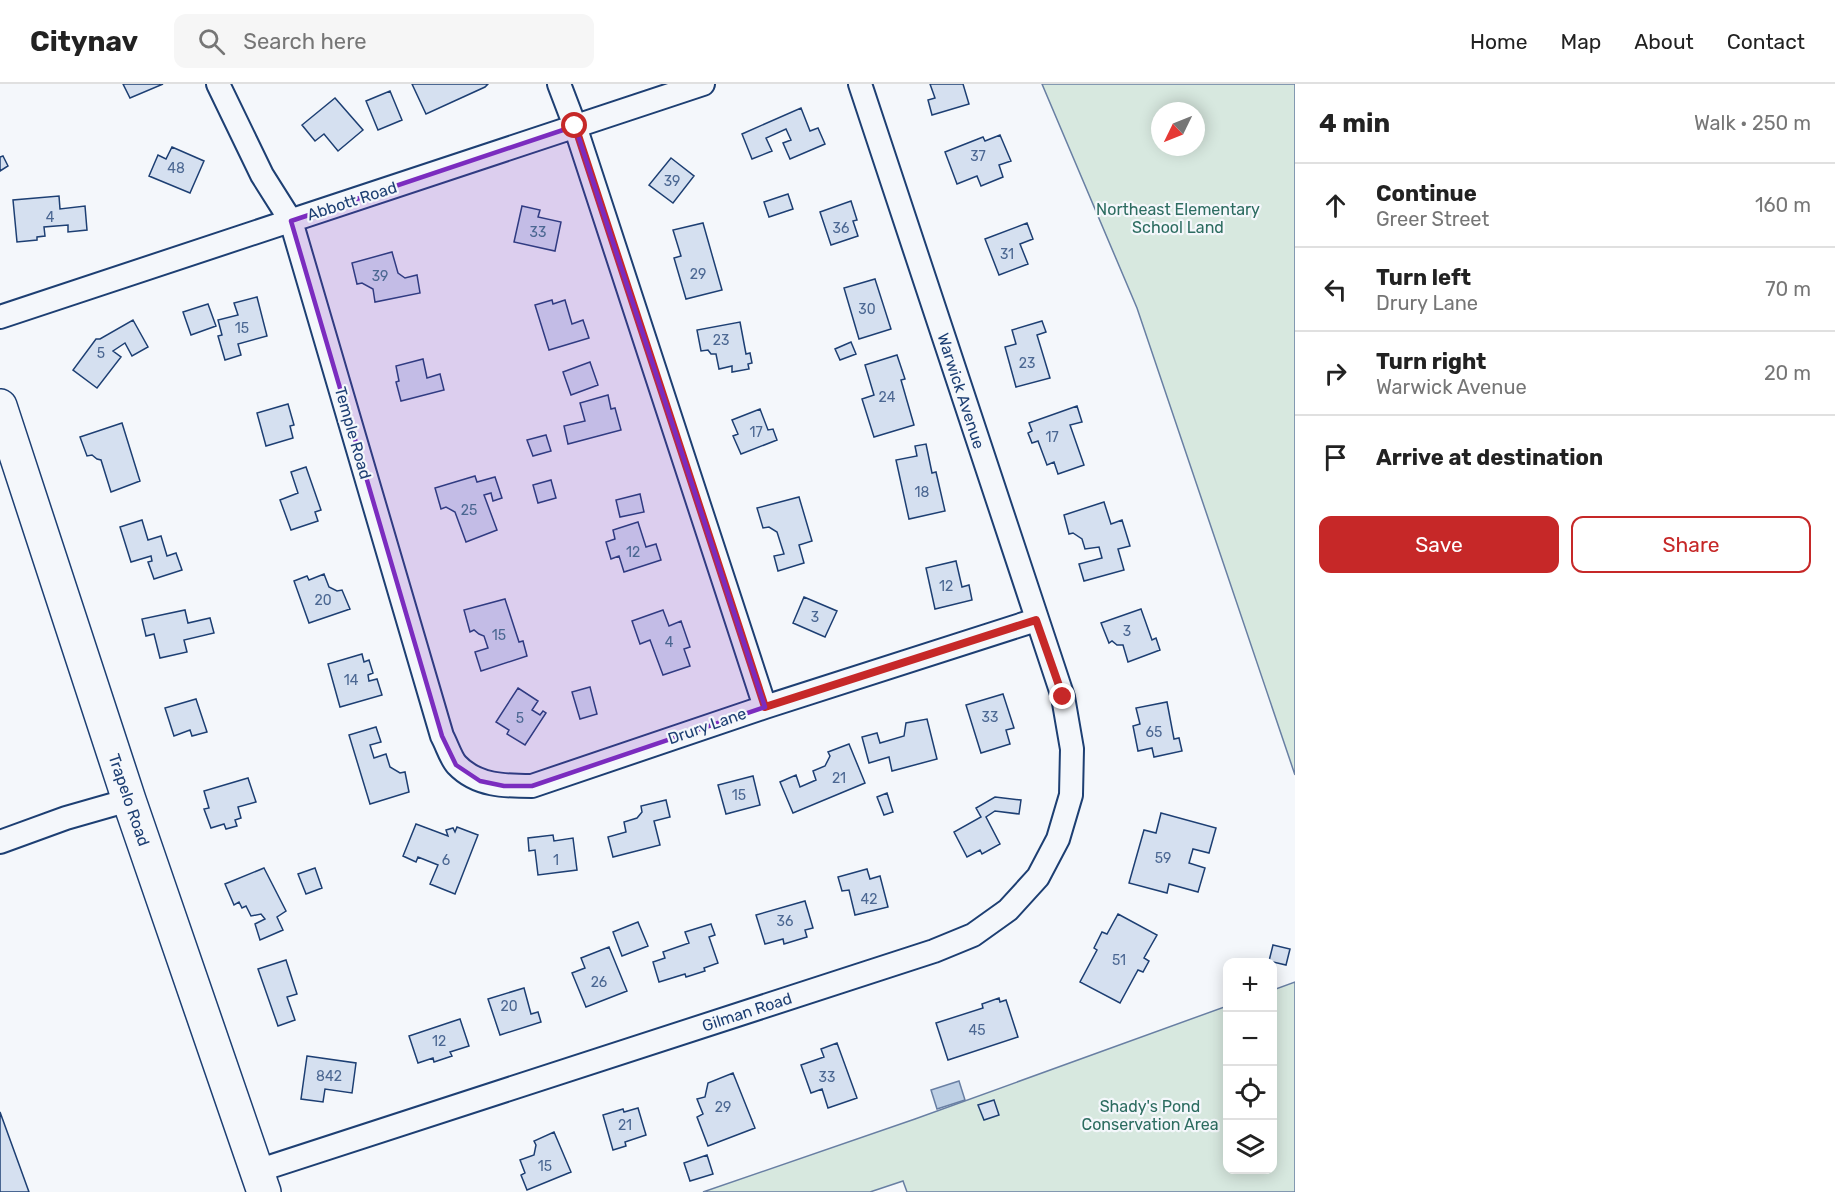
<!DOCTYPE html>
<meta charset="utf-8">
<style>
:root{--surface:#fff;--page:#f6f6f6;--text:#222;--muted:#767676;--line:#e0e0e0;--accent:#c62828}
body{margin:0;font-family:Rubik,sans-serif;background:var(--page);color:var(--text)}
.controls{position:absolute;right:18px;bottom:18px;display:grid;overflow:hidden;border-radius:12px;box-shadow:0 3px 15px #0003}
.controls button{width:54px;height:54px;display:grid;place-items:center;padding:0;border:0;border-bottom:2px solid var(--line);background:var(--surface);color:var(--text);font:30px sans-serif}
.compass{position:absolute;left:1151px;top:18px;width:54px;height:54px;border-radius:50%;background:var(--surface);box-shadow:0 3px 15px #0003;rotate:227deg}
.stop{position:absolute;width:18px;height:18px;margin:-14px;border:4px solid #c62828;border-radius:50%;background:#fff}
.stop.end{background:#c62828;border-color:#fff;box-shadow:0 2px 6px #0008}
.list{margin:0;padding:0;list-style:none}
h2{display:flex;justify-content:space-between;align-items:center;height:78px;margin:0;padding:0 24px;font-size:26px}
h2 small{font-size:20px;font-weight:400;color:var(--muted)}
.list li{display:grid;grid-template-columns:39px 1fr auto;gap:18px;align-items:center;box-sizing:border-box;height:84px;padding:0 24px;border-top:2px solid var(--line)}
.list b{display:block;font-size:22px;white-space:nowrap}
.list p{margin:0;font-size:20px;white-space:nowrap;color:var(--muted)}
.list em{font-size:20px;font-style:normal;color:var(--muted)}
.actions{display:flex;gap:12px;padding:18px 24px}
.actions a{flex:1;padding:14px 0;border:2px solid var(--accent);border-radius:12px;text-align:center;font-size:21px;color:var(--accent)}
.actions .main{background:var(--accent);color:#fff}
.icon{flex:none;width:33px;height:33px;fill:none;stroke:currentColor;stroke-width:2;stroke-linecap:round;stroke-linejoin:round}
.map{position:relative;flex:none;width:1295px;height:1108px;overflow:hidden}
header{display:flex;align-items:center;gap:36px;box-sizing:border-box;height:84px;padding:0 30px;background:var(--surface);border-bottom:2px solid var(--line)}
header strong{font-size:28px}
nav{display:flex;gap:33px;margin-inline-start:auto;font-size:21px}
.search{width:420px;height:54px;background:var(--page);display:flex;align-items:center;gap:15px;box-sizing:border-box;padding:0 21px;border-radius:12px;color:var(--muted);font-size:22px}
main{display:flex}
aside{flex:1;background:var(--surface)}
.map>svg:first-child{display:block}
.green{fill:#d7e8df;stroke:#687fa3;stroke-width:1.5;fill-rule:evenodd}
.water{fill:#bed0e5;stroke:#687fa3;stroke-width:1.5}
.building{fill:#d5e0f0;stroke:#1d3f73;stroke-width:1.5}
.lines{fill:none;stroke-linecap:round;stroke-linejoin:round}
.street-casing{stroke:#1d3f73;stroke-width:26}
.secondary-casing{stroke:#1d3f73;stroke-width:36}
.street{stroke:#f4f7fb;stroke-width:22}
.secondary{stroke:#f4f7fb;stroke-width:33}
.route{stroke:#c62828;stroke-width:8}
.marked{fill:#7b2cbf;fill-opacity:0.2;stroke:#7b2cbf;stroke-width:4.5;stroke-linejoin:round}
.labels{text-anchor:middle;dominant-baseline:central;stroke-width:4.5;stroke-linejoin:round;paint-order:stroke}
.number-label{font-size:14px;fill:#4b6792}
.street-label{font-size:16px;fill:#1d3f73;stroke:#f4f7fb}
.park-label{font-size:16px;fill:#2c6c60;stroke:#f4f7fb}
</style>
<header>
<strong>Citynav</strong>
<div class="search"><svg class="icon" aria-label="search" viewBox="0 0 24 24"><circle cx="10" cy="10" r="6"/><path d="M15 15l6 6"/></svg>Search here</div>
<nav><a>Home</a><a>Map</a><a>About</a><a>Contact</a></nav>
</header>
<main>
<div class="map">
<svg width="1295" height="1108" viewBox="0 0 1295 1108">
<rect width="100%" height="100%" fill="#f4f7fb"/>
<path class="green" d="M1042,0H1295V691L1137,224ZM1160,27H1196V63H1160Z
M1295,898V1108H907L903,1097L870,1108H703L915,1035L1227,922L1228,1086H1272L1273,906Z"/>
<path class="water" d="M959,997L965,1016L937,1025L931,1006Z"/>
<path class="building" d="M123,0H163L130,14Z
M412,0H488L485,3L426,30Z
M930,0H963L969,20L932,31L928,16L935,14Z
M390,7L402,36L378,46L366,17Z
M335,14L363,46L338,67L324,50L315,57L302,41Z
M801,24L810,47L818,44L825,60L790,75L783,59L791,56L786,45L766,54L772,67L752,75L742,50Z
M1000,51L1011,77L999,81L1003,93L981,102L977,92L957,100L945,68L983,53L985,57Z
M172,63L204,77L190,109L149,92L158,71L166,75Z
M3,72L8,82L0,87V73Z
M671,74L694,92L673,119L649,101Z
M788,110L793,125L769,133L764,118Z
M59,112L60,125L85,122L87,146L68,148V141L44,143L45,152L37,153V156L17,158L13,116Z
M851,117L857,136L853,137L858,152L831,161L820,128Z
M522,122L540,126L538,133L561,138L555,167L514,158Z
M703,139L722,206L686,215L674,174L681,172L673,146Z
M1027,139L1033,155L1020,160L1028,180L999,191L985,155Z
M392,168L398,189L405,194L417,191L420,209L375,218L373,205L362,199L357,200L352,179Z
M875,195L891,245L859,255L844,204Z
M257,213L267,252L238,260L241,271L225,276L218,252L222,251L218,236L238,231L234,219Z
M552,216L553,220L565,216L572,240L583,236L589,254L549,266L535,221Z
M208,220L216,242L191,251L183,228Z
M133,236L148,263L132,272L125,259L113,267L121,273L97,304L73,286L96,255H100Z
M1042,237L1046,248L1037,251L1050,294L1016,303L1005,263L1016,260L1012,246Z
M740,238L746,270L750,269L752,279L748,280L749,285L732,288V282L719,285L716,270H711L708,266L701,267L697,246Z
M851,258L856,270L840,276L835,265Z
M897,271L905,295L901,296L914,341L874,353L862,315L874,311L865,281Z
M423,275L427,294L440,290L444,306L401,317L396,298L399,297L396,282Z
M590,278L598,301L571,311L563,288Z
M608,311L611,325L615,324L621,346L568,360L564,342L585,337L580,319Z
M288,320L294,341L290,342L293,354L266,362L257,329Z
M1077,322L1082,338L1070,341L1084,381L1058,390L1054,378L1047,381L1038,357L1032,359L1028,349L1032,347L1029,339Z
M760,325L768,346L773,345L777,356L741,370L733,352L738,350L732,336Z
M122,339L140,397L111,408L101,376L97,375L92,371L87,372L80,353Z
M546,351L551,367L533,372L527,356Z
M926,360L932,389L936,388L945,427L909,435L896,376L917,372L915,362Z
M306,383L321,426L315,428L318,437L291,446L280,416L298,409L291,388Z
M475,392L477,398L495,393L502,414L493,417L491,409L484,411L497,446L466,458L455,428L446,423L441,425L435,404Z
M551,396L556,414L538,419L533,401Z
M640,410L644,428L620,433L616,416Z
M799,413L812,457L799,461L804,479L778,487L774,472L784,470L777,448L769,443L763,444L757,424Z
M1104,418L1111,440L1122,436L1130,462L1118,465L1124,486L1084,497L1079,480L1102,474L1099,463L1085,465L1082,455L1073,449L1069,450L1064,431Z
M142,436L148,456L161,452L167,472L176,469L182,486L154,495L148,478L152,477L151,472L131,478L120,443Z
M638,438L646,463L656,460L661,476L624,488L619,472L611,475L606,458L615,455L613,446Z
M956,477L962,503L969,501L972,516L935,525L926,484Z
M324,490L329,503L337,507L342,506L350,525L309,539L294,497L307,492L309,496Z
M804,513L837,527L825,553L793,539Z
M505,515L519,558L523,557L527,572L481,587L475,568L488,564L484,552L479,550L474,546L470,548L464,526Z
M1141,525L1152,556L1156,554L1160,566L1128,578L1123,561H1117L1112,557L1109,559L1101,539Z
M185,526L188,539L210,534L214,549L184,556L187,568L160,574L154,550L146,552L142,535Z
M663,526L669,542L681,537L690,563L684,565L690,582L663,591L650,556L640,560L632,537Z
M362,570L364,578L369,576L373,589L368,591L369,597L377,595L382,611L340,623L328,580Z
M590,603L597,630L580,635L572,608Z
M518,604L538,617L532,626L540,631L543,627L546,629L525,661L507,650L509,646L496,638Z
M1003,610L1014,644L1006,646L1010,660L981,669L966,621Z
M196,615L207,648L192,652L190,646L174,652L165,624Z
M1167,618L1174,655L1179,654L1182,667L1154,673L1152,664L1138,667L1133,642L1140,640L1136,624Z
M927,635L937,675L892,687L889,673L869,679L862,653L877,649L880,659L904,652L906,639Z
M376,643L381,658L370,661L374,674L386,670L390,683L400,689L405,688L409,708L370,720L349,651Z
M849,660L865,699L793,729L780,698L796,691L800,703L816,696L813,687L825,682L830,672L828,668Z
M753,692L760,721L726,730L718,701Z
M248,694L256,718L238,723L241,734L235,736L237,742L226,745L224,740L211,744L204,725L209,724L204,707Z
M887,709L893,728L884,731L877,713Z
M995,713L1021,716L1019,730L995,727L986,733L1000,760L982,770L980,766L967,773L954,748L981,733L976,724Z
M666,716L670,733L654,737L660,761L613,773L608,753L626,748L624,738L637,734L642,728L641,722Z
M1161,729L1216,744L1209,769L1193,765L1189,779L1205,784L1198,808L1169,800L1167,809L1129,799L1144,746L1156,749Z
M416,740L448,752L446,746L453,744L455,748L457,743L478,751L455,810L430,800L438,781L418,773L416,778L403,772Z
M553,751L554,757L573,754L577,786L538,791L535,766L529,767L528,754Z
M264,784L286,827L277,833L283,846L260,856L255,840L265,835L261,830L251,832L246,822L242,824L239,818L234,821L225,800Z
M315,784L322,804L306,810L298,790Z
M867,785L870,795L880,792L888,823L855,831L849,806L842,807L838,793Z
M805,817L813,844L805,846L807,853L784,860L783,855L765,860L756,831Z
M1118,830L1157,851L1144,874L1149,877L1143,888L1138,886L1120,919L1080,898L1097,866L1094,864L1102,848L1107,850Z
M638,838L648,862L622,872L613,848Z
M711,840L715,851L709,853L718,879L704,884L705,887L686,893L685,890L659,898L653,878L665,874L663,868L689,859L685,848Z
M1273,861L1290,865L1286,881L1269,877Z
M609,863L627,907L586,923L572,889L585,884L581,874Z
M286,876L297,910L287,913L295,936L278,942L258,885Z
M524,904L531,930L538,928L541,938L500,951L488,915Z
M999,914L1000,918L1006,916L1018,953L948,976L936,939L983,924L982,920Z
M460,935L469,962L450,968L452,972L434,978L433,974L418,979L409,952Z
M837,959L857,1014L828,1024L822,1005L811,1009L801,981L824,973L821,965Z
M307,972L356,979L352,1009L325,1005L323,1018L301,1015Z
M733,989L755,1044L708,1062L697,1033L703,1030L697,1015L705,1013L708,999Z
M994,1016L999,1031L984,1036L978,1021Z
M638,1024L646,1051L625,1058L626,1062L613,1066L603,1031L623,1025L624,1028Z
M0,1028L29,1108H0Z
M554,1048L571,1088L527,1106L521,1091L525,1089L520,1076L534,1071L536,1061L534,1057Z
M707,1071L713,1090L690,1097L684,1079Z"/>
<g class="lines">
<defs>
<path id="street" d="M218,0L262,91L291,137L442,652C447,661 451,675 457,681C477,702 505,702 532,702L765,623L1036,536
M559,0L575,42L765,623
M0,233L703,0
M0,758L66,734L129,716
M257,1087L934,867L973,851L1008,826L1038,793L1058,755L1071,711L1072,665L1063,613L860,0"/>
<path id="secondary" d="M0,322L129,716L264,1108"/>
</defs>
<use href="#street" class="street-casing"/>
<use href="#secondary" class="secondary-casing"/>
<use href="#street" class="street"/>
<use href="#secondary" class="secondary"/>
</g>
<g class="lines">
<path class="route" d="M575,42L765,623L1036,536L1063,613"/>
</g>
<path class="marked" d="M575,42L765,623L532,702H504L480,697L456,681L442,652L291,137Z"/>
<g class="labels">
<g class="number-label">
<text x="978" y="72">37</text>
<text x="176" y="84">48</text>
<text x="672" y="97">39</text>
<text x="50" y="133">4</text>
<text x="841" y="144">36</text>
<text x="538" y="148">33</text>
<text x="1007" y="170">31</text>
<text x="698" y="190">29</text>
<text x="380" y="192">39</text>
<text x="867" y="225">30</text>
<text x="242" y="244">15</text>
<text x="721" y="256">23</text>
<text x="101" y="269">5</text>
<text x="1027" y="279">23</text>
<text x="887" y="313">24</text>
<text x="756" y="348">17</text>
<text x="1052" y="353">17</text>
<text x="922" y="408">18</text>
<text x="469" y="426">25</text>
<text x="633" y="468">12</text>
<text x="946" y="502">12</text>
<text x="323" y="516">20</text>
<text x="815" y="533">3</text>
<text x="1127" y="547">3</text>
<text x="499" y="551">15</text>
<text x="669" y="558">4</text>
<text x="351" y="596">14</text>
<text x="990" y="633">33</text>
<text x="520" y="634">5</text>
<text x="1154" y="648">65</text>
<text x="839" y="694">21</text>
<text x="739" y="711">15</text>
<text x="1163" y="774">59</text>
<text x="446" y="776">6</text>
<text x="556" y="776">1</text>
<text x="869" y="815">42</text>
<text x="785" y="837">36</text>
<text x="1119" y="876">51</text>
<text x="599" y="898">26</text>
<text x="509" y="922">20</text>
<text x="977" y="946">45</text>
<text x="439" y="957">12</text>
<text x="329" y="992">842</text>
<text x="827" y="993">33</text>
<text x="723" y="1023">29</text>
<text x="625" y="1041">21</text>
<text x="545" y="1082">15</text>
</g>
<g class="street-label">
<text transform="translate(352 117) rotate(-18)">Abbott Road</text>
<text transform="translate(961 307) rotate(72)">Warwick Avenue</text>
<text transform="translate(353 349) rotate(74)">Temple Road</text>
<text transform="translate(707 642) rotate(-19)">Drury Lane</text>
<text transform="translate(129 716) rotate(71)">Trapelo Road</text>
<text transform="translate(747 928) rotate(-18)">Gilman Road</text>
</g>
<g class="park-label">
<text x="1178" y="125">Northeast Elementary<tspan x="1178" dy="18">School Land</tspan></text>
<text x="1150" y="1022">Shady's Pond<tspan x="1150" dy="18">Conservation Area</tspan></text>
</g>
</g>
</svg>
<div class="controls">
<button>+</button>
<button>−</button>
<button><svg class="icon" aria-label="locate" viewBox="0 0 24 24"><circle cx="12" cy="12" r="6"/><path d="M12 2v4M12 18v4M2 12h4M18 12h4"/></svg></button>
<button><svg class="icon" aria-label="layers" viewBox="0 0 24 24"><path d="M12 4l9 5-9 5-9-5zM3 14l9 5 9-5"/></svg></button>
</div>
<svg class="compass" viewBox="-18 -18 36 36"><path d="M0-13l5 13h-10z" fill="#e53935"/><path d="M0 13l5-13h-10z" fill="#767676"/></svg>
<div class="stop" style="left:575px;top:42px"></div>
<div class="stop end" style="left:1063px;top:613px"></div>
</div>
<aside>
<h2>4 min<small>Walk · 250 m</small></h2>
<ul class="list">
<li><svg class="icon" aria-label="ahead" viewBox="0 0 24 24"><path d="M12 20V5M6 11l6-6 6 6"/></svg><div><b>Continue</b><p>Greer Street</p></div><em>160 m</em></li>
<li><svg class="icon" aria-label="left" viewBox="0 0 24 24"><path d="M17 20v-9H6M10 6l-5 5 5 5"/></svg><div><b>Turn left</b><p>Drury Lane</p></div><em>70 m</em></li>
<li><svg class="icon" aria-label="right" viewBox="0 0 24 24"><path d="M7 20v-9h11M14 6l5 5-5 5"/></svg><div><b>Turn right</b><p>Warwick Avenue</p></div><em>20 m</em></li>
<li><svg class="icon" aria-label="arrive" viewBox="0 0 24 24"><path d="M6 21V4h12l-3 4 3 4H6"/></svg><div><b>Arrive at destination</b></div></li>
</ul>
<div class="actions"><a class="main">Save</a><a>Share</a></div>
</aside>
</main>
